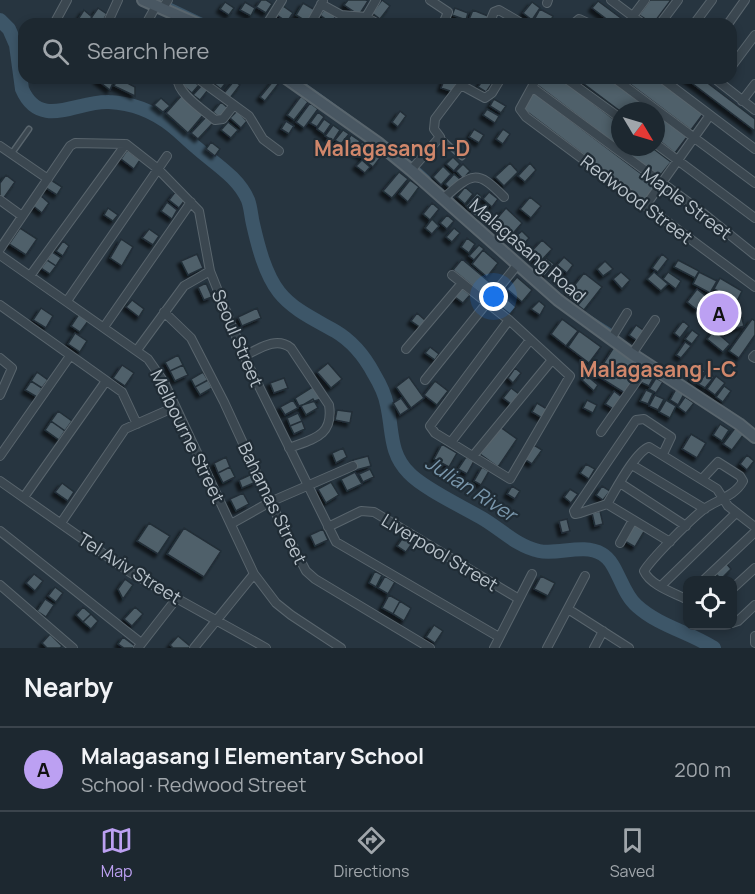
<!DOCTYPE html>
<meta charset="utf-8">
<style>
:root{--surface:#1d2830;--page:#253038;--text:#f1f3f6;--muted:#a0a6ab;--line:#3b444c;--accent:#bca0f2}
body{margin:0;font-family:Manrope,sans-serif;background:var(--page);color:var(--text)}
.controls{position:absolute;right:18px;bottom:18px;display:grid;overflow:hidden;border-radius:12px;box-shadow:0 3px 9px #0003}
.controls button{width:54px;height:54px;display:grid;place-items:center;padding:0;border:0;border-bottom:2px solid var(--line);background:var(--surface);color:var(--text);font:30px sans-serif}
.compass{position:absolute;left:611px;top:102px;width:54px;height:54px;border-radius:50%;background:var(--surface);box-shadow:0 3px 9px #0003;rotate:128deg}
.you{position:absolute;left:494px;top:297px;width:21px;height:21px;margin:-15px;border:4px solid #fff;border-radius:50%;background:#1a73e8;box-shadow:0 0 0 9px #1a73e833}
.badge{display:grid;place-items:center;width:39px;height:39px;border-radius:50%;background:var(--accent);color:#111;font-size:20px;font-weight:700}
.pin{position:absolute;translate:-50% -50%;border:3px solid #fff;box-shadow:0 2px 6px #0006}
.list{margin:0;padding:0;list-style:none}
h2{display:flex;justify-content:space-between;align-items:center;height:78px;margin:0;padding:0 24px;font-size:26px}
h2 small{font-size:20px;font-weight:400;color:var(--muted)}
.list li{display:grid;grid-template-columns:39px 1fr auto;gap:18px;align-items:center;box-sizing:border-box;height:84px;padding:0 24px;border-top:2px solid var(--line)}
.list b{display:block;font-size:22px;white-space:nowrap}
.list p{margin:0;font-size:20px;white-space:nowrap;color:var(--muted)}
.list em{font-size:20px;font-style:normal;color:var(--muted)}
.icon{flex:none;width:33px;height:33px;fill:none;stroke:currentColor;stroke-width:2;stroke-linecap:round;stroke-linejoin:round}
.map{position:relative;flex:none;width:755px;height:648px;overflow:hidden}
.search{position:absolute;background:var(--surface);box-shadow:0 3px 9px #0003;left:18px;right:18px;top:18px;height:66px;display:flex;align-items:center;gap:15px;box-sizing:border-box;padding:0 21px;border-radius:18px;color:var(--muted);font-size:22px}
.sheet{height:162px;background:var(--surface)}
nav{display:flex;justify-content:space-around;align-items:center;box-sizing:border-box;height:84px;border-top:2px solid var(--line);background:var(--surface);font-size:16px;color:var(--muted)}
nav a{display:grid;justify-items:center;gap:3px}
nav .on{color:var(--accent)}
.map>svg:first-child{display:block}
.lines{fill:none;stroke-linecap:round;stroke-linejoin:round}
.stream{stroke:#3d5668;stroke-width:2}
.river{stroke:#3d5668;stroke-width:14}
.building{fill:#50606a;stroke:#222e37;stroke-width:1.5;filter:url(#shadow)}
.lane-casing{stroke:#59656d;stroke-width:7}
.street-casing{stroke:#59656d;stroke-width:10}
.secondary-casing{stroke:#59656d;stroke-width:14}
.lane{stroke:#3b4750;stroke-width:4}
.street{stroke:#3b4750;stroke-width:8}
.secondary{stroke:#495762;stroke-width:10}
.labels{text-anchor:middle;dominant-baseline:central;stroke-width:4.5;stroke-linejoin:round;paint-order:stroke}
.street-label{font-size:18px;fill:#b8c2ca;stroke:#202c35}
.water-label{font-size:20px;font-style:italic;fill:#7996ab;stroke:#202c35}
.quarter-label{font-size:21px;font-weight:bold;fill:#d1876b;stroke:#202c35}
</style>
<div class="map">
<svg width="755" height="648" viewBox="0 0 755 648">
<defs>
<filter id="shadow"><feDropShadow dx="-3.5" dy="3.5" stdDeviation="1.5" flood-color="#0009"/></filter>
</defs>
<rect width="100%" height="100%" fill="#273540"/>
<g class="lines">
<path class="stream" d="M169,3L213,24
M297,78L361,124
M389,145L413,164
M418,167L491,234
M582,311L612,330"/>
<path class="river" d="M0,20L9,29L16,45L22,89C40,131 78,100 109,102C133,103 153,111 172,126C181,133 188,141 197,148C215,164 238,177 248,200C251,208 251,216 253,224C258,246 265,274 279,292C293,310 316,320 335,331C352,341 365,357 374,374C380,384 385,394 387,405C393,431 389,453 409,473C423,488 461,506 480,517C500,528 516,546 539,551C559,555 583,543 602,554C618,563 621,593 637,606C659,626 689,632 714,648"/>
</g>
<path class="building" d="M261,0H266L272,4L266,13L256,7Z
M348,0H366L368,1L359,15L344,5Z
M382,0L390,6L380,19L372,13Z
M650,0H671L653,24L639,15Z
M598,1L629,24H613L592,8Z
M225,2L234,8L229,15L220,9Z
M245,2L255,8L251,16L240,10Z
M532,2L540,8L532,20L523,13Z
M303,3L315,10L307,22L296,15Z
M283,6L293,13L287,22L277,15Z
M98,8L107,14L101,24H87Z
M325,8L336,16L331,23L320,15Z
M455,8L468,13L466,20L452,15Z
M540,9L553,16L549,24L533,22Z
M84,10L92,17L87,24L77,21Z
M473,10L488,16L485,24L468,22Z
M98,78H115L110,90L97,80Z
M118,78L135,87V96L114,86Z
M188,78L199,85L192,93L182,85Z
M215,78H226L228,80L221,89L212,82Z
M445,78L458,79L453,92L441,88Z
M484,78L495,79L486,92L478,87Z
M541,78H560L620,124V147H651L671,162L659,177L536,84Z
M576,78H608L652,111H620Z
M622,78H655L703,114L691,130Z
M685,78H701L755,119V131Z
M274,80L279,83L265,101L260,97Z
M234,81L240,85L230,98L224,93Z
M202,85L208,90L200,100L193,95Z
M533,92L656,185L645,201L522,108Z
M182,95L204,114L188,133L166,113Z
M301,96L308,102L294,120L287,115Z
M161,98L170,106L163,112L154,105Z
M494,99L506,106L501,113L490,106Z
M221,102L228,108L220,118L213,112Z
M310,103L318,109L304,128L296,122Z
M487,109L499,116L495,123L483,115Z
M237,111L247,121L241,128L230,118Z
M400,111L406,116L398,127L392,122Z
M318,112L324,117L317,127L310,123Z
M656,114L687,137L675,153L656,138Z
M206,117L213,123L198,139L191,133Z
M324,119L331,124L324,134L317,129Z
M286,121L294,126L289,134L281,129Z
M228,122L238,130L231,138L221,130Z
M333,125L340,130L333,141L325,136Z
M474,129L484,135L479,143L469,137Z
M503,129L510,134L503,144L496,139Z
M343,130L349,134L341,144L335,140Z
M351,135L360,141L353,150L345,144Z
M211,142L220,149L215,156L206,149Z
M362,142L368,147L361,156L354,152Z
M369,149L380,158L373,167L362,158Z
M127,150L140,160L134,169L121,159Z
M453,157L460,164L454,171L446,164Z
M362,160L370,167L365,173L356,166Z
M510,163L518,172L504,186L495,177Z
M530,163L536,170L525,182L518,176Z
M463,164L470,171L463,179L456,171Z
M443,166L451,174L441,185L433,177Z
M399,172L408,179L392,198L383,191Z
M454,174L461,180L451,190L445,184Z
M6,175L15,182L3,199L0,197V183Z
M51,180L62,187L57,195L46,188Z
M410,180L419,187L408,202L399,194Z
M465,187L473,194L465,204L457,197Z
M175,192L185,200L179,208L169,200Z
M489,192L498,199L492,207L483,199Z
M477,193L482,197L471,210L466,206Z
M40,195L49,203L42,213L32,205Z
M530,197L541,206L531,218L520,209Z
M167,202L177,210L172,219L161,211Z
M432,203L439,209L430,220L423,214Z
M477,206L485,212L479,219L471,213Z
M108,208L118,215L113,221L104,215Z
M506,208L522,223L509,238L493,223Z
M447,215L454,221L447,229L440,223Z
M432,219L439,226L432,234L425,228Z
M20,228L37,239L26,255L9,244Z
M454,228L460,233L452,242L446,237Z
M149,229L159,236L153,245L142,238Z
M522,231L529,238L523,245L515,237Z
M467,238L475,244L469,253L461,247Z
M121,239L133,247L122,266L110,258Z
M542,240L552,249L539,263L529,254Z
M63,241L69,246L63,256L56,251Z
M479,245L484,249L474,260L469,256Z
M483,250L498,263L487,277L472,264Z
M52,252L61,258L56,266L47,260Z
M197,254L203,268L188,275L181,261Z
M662,254L668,259L658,272L652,268Z
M564,257L573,265L567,273L557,265Z
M546,258L554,264L545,276L537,269Z
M462,259L494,286L485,296L453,270Z
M47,260L56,266L50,274L41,268Z
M678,260L699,271L695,278L674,267Z
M605,261L613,269L603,276L597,269Z
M621,272L630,280L622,289L613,279Z
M654,272L668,284L661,291L647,279Z
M668,272L681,281L676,289L663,279Z
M699,272L717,281L710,293L693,284Z
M584,273L602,287L584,310L566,296Z
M517,277L532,290L522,302L507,289Z
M720,278L742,291L737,301L714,289Z
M206,283L212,297L204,300L198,287Z
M462,288L470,295L463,303L455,297Z
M697,289L707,297L697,310L687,302Z
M502,295L516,307L510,314L496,303Z
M132,300L144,309L139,317L126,307Z
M539,301L545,306L540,315L531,309Z
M739,307L744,326L723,332L718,312Z
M41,308L53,316L46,328L33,320Z
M257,308L261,318L242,326L238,317Z
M417,313L426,321L421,328L411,321Z
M79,314L89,320L80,332L71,326Z
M562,319L578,331L566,346L551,334Z
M752,319L755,321V335L739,358L729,351Z
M683,321L689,326L680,338L674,333Z
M636,325L646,332L639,342L629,335Z
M692,330L699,335L692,344L685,339Z
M714,330L730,344L723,352L707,339Z
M579,331L601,347L589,363L568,347Z
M75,333L87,341L80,352L68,344Z
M685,342L691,346L681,358L676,355Z
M430,347L439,354L435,360L425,353Z
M614,347L646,366L628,395L596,375Z
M178,355L183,365L170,371L165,362Z
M328,363L342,379L331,388L317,372Z
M122,365L134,373L125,386L113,378Z
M183,365L188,375L175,381L170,371Z
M698,367L705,371L697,381L691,378Z
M515,368L521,373L513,383L508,378Z
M648,368L656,373L649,386L640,382Z
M37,372L48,380L42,388L31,381Z
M203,372L208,380L195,387L191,379Z
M707,372L714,377L705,388L698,384Z
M586,375L598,385L594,391L582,380Z
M716,376L725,383L715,395L707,389Z
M409,377L424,398L411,408L396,387Z
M284,378L288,388L274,393L270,383Z
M656,378L663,382L656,393L649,389Z
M208,380L212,388L200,395L195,387Z
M31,381L42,388L37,397L25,390Z
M435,381L448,391L437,405L424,395Z
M314,386L321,399L299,406L295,398Z
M724,386L731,391L723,402L716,397Z
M511,388L519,394L511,404L503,398Z
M676,389L684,394L678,405L670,400Z
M646,390L653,393L648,404L640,401Z
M614,391L623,398L615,410L605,404Z
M655,395L664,399L658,410L649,406Z
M685,397L694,403L686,413L678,407Z
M401,398L409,409L400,415L393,403Z
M313,399L318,408L306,415L301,406Z
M293,400L298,408L285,415L280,407Z
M587,400L597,405L593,413L583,408Z
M666,400L676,406L670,418L659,412Z
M537,403L547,409L542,418L532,412Z
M337,410L352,412L350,423L335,420Z
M58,411L72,421L65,431L51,421Z
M298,413L302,421L290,426L287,418Z
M51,421L65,431L59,440L45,430Z
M302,421L305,429L294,434L290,426Z
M720,424L729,430L722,441L713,435Z
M500,427L517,439L498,467L480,454Z
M735,428L744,434L732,450L723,444Z
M691,434L706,443L697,458L682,449Z
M442,444L457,453L449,467L434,459Z
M534,445L542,450L532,464L524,459Z
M343,448L347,457L336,463L332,453Z
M747,455L754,461L747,470L740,464Z
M368,456L371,466L356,470L353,460Z
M226,457L230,467L218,473L214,463Z
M466,457L474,461L467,474L458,469Z
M586,464L595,469L589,479L580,473Z
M230,467L235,477L223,483L218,473Z
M482,467L489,471L481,485L474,481Z
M370,469L374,477L363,482L359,474Z
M355,472L362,484L347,491L341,479Z
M252,474L256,482L242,488L239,480Z
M331,482L339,495L326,503L318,489Z
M62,483L74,492L68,501L55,492Z
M512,486L520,491L515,499L507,494Z
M602,486L610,491L603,500L596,495Z
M570,489L578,494L571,503L564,497Z
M243,493L249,504L236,511L230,499Z
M600,511L603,524L595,526L592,513Z
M567,519L570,531L562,533L559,521Z
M149,523L170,536L158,554L137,541Z
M633,524L645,530L635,547L623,540Z
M184,528L221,551L204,577L167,554Z
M323,529L328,540L315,546L310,535Z
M404,536L413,542L406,552L397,546Z
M726,563L731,569L721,579L715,573Z
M375,571L382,575L376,587L369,583Z
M34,574L43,581L35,591L26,583Z
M385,576L395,582L388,594L378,588Z
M541,576L555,583L548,596L534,589Z
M125,579L133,585L123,599L118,589Z
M55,587L63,593L56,602L48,596Z
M389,595L400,601L393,614L382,608Z
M45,599L54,605L46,617L37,611Z
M400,601L411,608L404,621L393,614Z
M83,607L91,614L83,622L76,615Z
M135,607L143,614L132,626L124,619Z
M91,614L98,621L91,629L83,622Z
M434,625L443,631L435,643L426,637Z
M50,634L62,646L60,648H47L42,643Z
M178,636L190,646L189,648H173L170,645Z
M123,637L135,646L133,648H124L118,644Z"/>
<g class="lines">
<defs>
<path id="lane" d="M170,24L174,16
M441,138L462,157
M12,153L29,129"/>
<path id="street" d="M430,0L448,12L443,24
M611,0L643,24
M547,3L548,0
M321,4L341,15L366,17L378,24
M162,9L168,0
M633,16L645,0
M366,17L376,0
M311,23L323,1
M54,24L67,0
M107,24L118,0
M146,24L156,6
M267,24L282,0
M489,24L494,12L499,10L523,24
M573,24L579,19L590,24
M660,24L678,0
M694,24L712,0
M728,24L745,0
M731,67L755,35
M178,78C175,92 205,111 215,120L223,119L234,105
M197,78L249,116L263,139L279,151
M537,78L520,109L526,117L755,287
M565,78L620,118
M614,78L755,183
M661,78L755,149
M714,78L755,110
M461,85L485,98L492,93L501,78
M532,87L699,210L755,255
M742,101L755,84
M656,144L755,218
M0,146L48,179
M411,170L440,137L434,129L435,119L466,78
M444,198C472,173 477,169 504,197
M0,200L22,216
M646,205L710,115
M0,249L70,146L75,143L126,144L158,169L199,211L210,271L244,356L336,542L499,637
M0,255L148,359L164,382L254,574L276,603L291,615L341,648
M452,275L509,320L570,376L510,479L435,433L430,426L509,320
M30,276L126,144
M67,301L167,156
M0,305L122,392L137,424
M164,312L191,338L224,402L270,502L306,571L315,579L430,648
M104,327L191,202
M611,339L627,313
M406,349L462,283
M137,350L184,286L210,271
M632,354L655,320
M755,355L753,357L755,358
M244,356C259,349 276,336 291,348L329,405C334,436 313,439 289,448
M0,358L12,368L0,395
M425,380L518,264
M601,432L648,365
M451,442L530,340
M663,454L671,437L644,419L636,420L574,511L575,514L580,513L607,504L670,542
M0,456L70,356
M473,456L552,360
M632,465L705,509
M0,481L131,573L266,648
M620,483L686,526
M24,497L106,381
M607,504C615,491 635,452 649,447L717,489L728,506L755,527
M61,523L125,429L175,407
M231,524L270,502L353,466
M328,527L361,511L374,512L519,599
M0,531L141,643
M620,543L633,520
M704,580L755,532
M0,585L73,648
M661,586L736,513
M732,589L755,568
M688,600C674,593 650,585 644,571C652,558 691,519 704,509C717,500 735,496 743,481L740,476L718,462L702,479
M568,609L629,648
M732,623L738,621L755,605
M755,636V643
M138,648L177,598
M194,648L254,574
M494,648L532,574
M547,648L585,576
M594,648L603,631"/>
<path id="secondary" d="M143,0L197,24
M286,78L378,143L411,170L558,300L632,354L739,424L755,437"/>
</defs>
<use href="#lane" class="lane-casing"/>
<use href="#street" class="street-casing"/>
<use href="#secondary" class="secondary-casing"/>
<use href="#lane" class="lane"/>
<use href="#street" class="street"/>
<use href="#secondary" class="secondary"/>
</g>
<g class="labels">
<g class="street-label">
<text transform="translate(637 199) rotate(37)">Redwood Street</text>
<text transform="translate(687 203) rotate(37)">Maple Street</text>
<text transform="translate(528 250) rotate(41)">Malagasang Road</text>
<text transform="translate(238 338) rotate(67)">Seoul Street</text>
<text transform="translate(188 436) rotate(64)">Melbourne Street</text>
<text transform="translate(273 503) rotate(64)">Bahamas Street</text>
<text transform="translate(440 552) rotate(31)">Liverpool Street</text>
<text transform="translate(130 568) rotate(32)">Tel Aviv Street</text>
</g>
<g class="water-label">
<text transform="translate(471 488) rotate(33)">Julian River</text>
</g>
<g class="quarter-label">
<text x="392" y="148">Malagasang I-D</text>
<text x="658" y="369">Malagasang I-C</text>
</g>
</g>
</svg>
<div class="controls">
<button><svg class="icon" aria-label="locate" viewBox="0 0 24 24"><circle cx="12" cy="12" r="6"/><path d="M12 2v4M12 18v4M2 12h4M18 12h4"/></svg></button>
</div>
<svg class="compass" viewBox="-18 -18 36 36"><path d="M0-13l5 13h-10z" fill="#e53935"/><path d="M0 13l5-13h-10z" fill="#a0a6ab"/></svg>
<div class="you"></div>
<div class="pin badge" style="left:719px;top:313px">A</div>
<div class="search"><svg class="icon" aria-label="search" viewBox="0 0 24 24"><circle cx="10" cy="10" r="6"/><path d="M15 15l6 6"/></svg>Search here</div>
</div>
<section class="sheet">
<h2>Nearby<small></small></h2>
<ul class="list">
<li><span class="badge">A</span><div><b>Malagasang I Elementary School</b><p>School · Redwood Street</p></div><em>200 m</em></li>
</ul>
</section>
<nav>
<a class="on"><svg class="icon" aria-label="map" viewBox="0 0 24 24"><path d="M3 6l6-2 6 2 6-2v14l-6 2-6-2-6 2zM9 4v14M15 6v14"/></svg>Map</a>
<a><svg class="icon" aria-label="directions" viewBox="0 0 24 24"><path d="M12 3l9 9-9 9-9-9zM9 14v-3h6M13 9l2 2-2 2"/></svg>Directions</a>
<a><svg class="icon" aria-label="saved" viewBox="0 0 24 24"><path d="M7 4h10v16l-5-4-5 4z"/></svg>Saved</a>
</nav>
